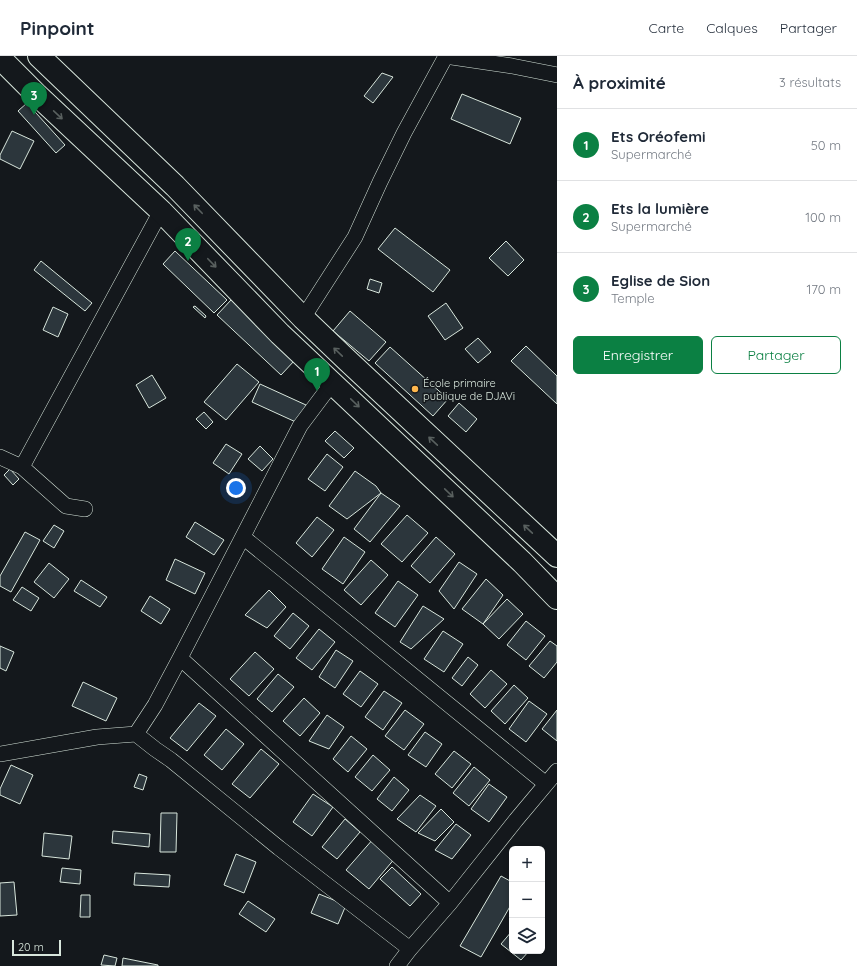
<!DOCTYPE html>
<html lang="fr">
<meta charset="utf-8">
<style>
:root{--surface:#fff;--page:#f2f2f3;--text:#1f2937;--muted:#747a83;--line:#e0e1e3;--accent:#0b8043}
body{margin:0;font-family:Quicksand,sans-serif;background:var(--page);color:var(--text)}
.controls{position:absolute;right:12px;bottom:12px;display:grid;overflow:hidden;border-radius:6px;box-shadow:0 2px 6px #0003}
.controls button{width:36px;height:36px;display:grid;place-items:center;padding:0;border:0;border-bottom:1px solid var(--line);background:var(--surface);color:var(--text);font:20px sans-serif}
.scale{position:absolute;left:12px;bottom:10px;width:49px;box-sizing:border-box;padding-left:4px;border:2px solid #d8e6dc;border-top:0;font-size:11px;line-height:14px;white-space:nowrap;color:#d8e6dc;-webkit-text-stroke:3px #14181c;paint-order:stroke}
.you{position:absolute;left:236px;top:432px;width:14px;height:14px;margin:-10px;border:3px solid #fff;border-radius:50%;background:#1a73e8;box-shadow:0 0 0 6px #1a73e833}
.badge{display:grid;place-items:center;width:26px;height:26px;border-radius:50%;background:var(--accent);color:#fff;font-size:13px;font-weight:700}
.pin{position:absolute;translate:-50% -33px;filter:drop-shadow(0 1px 2px #0008)}
.pin::after{content:'';position:absolute;top:21px;width:14px;height:12px;background:inherit;clip-path:polygon(0 0,100% 0,50% 100%)}
.list{margin:0;padding:0;list-style:none}
h2{display:flex;justify-content:space-between;align-items:center;height:52px;margin:0;padding:0 16px;font-size:17px}
h2 small{font-size:13px;font-weight:400;color:var(--muted)}
.list li{display:grid;grid-template-columns:26px 1fr auto;gap:12px;align-items:center;box-sizing:border-box;height:72px;padding:0 16px;border-top:1px solid var(--line)}
.list b{display:block;font-size:15px;white-space:nowrap}
.list p{margin:0;font-size:13px;white-space:nowrap;color:var(--muted)}
.list em{font-size:13px;font-style:normal;color:var(--muted)}
.actions{display:flex;gap:8px;padding:12px 16px}
.actions a{flex:1;padding:9px 0;border:1px solid var(--accent);border-radius:6px;text-align:center;font-size:14px;color:var(--accent)}
.actions .main{background:var(--accent);color:#fff}
.icon{flex:none;width:22px;height:22px;fill:none;stroke:currentColor;stroke-width:2;stroke-linecap:round;stroke-linejoin:round}
.map{position:relative;flex:none;width:557px;height:910px;overflow:hidden}
header{display:flex;align-items:center;gap:24px;box-sizing:border-box;height:56px;padding:0 20px;background:var(--surface);border-bottom:1px solid var(--line)}
header strong{font-size:19px}
nav{display:flex;gap:22px;margin-inline-start:auto;font-size:14px}
main{display:flex}
aside{flex:1;background:var(--surface)}
.map>svg:first-child{display:block}
.building{fill:#2c363c;stroke:#d8e6dc}
.lines{fill:none;stroke-linecap:round;stroke-linejoin:round}
.minor-casing{stroke:#d8e6dc;stroke-width:16}
.primary-casing{stroke:#d8e6dc;stroke-width:24}
.minor{stroke:#14181c;stroke-width:15}
.primary{stroke:#14181c;stroke-width:22}
.oneway{stroke:#59605f}
.poi-dot{fill:#ffb74d;stroke:#14181c;stroke-width:1.5}
.labels{text-anchor:middle;dominant-baseline:central;stroke-width:3;stroke-linejoin:round;paint-order:stroke}
.poi-label{font-size:11px;fill:#d8e6dc;stroke:#14181c;text-anchor:start}
</style>
<header>
<strong>Pinpoint</strong>
<nav><a>Carte</a><a>Calques</a><a>Partager</a></nav>
</header>
<main>
<div class="map">
<svg width="557" height="910" viewBox="0 0 557 910">
<rect width="100%" height="100%" fill="#14181c"/>
<path class="building" d="M382,17L393,21L373,47L364,40Z
M462,38L521,62L510,88L451,63Z
M27,47L65,89L56,97L18,55Z
M12,75L34,85L20,113L0,103V99Z
M395,172L450,214L433,236L378,193Z
M506,185L524,204L508,220L489,202Z
M175,195L227,244L214,257L163,208Z
M41,205L92,247L85,255L34,214Z
M370,223L382,227L379,237L367,233Z
M231,244L295,304L281,319L217,259Z
M446,247L463,272L445,284L428,260Z
M195,250L206,260L205,262L193,251Z
M53,251L68,258L58,281L43,274Z
M350,255L386,286L369,305L333,275Z
M478,282L491,296L478,307L465,293Z
M526,290L557,320V348L511,305Z
M390,291L448,343L433,360L375,307Z
M237,308L259,326L226,364L204,346Z
M152,319L166,342L149,352L136,329Z
M260,328L306,349L298,367L252,346Z
M459,347L477,363L466,376L448,360Z
M204,356L213,366L206,373L196,363Z
M335,375L354,392L344,402L325,385Z
M226,388L242,398L229,418L213,407Z
M260,390L273,403L262,415L248,403Z
M327,398L343,411L325,435L308,423Z
M10,413L19,423L13,429L4,419Z
M355,415L376,430L381,437L347,463L329,450Z
M381,437L400,450L370,486L354,473Z
M407,459L428,477L402,506L381,488Z
M317,461L334,474L312,501L296,487Z
M195,466L224,484L214,499L186,481Z
M54,469L64,475L54,492L43,485Z
M25,476L40,484L11,536L0,530V520Z
M344,481L365,496L343,528L322,513Z
M436,481L455,498L430,527L411,510Z
M175,503L205,517L195,538L166,524Z
M371,504L388,519L361,549L344,534Z
M459,506L477,518L454,553L439,535Z
M49,507L69,523L54,542L34,526Z
M486,523L503,539L483,568L462,553Z
M81,524L107,541L100,551L74,535Z
M398,525L418,539L395,571L375,557Z
M22,531L39,542L31,555L13,544Z
M269,534L286,551L267,572L245,559Z
M150,540L170,553L161,568L141,555Z
M507,543L523,558L499,583L483,568Z
M423,550L444,563L411,593L400,586Z
M293,557L309,570L290,593L274,580Z
M526,565L545,580L526,604L507,589Z
M319,573L335,586L312,614L296,602Z
M443,575L463,588L444,616L424,603Z
M550,585L557,590V606L544,622L529,610Z
M0,590L14,596L6,615L0,612Z
M336,594L353,605L335,632L319,621Z
M255,596L274,613L249,640L230,623Z
M468,601L478,609L462,630L452,622Z
M491,614L507,628L485,652L470,638Z
M360,615L378,628L361,651L343,638Z
M278,618L294,631L272,656L257,643Z
M83,626L117,642L106,665L72,650Z
M514,629L528,642L505,668L491,655Z
M384,635L402,647L383,674L365,661Z
M304,642L320,657L300,680L283,665Z
M529,645L547,658L526,686L509,673Z
M199,647L216,660L187,695L170,682Z
M405,654L424,668L404,694L385,680Z
M557,654V685L542,673Z
M327,659L344,671L329,693L309,685Z
M226,673L244,688L222,714L204,699Z
M425,676L442,688L426,711L408,699Z
M351,680L367,693L348,716L333,703Z
M261,693L279,708L250,742L232,728Z
M454,695L471,708L452,732L435,718Z
M373,699L390,714L372,735L355,721Z
M11,709L33,719L20,748L0,739V733Z
M474,711L490,724L469,750L453,737Z
M139,718L147,721L143,734L134,731Z
M394,721L409,734L392,755L377,743Z
M489,728L507,741L489,766L471,753Z
M313,738L333,751L312,780L293,766Z
M420,739L436,750L416,776L397,763Z
M441,753L454,766L435,785L418,777Z
M161,757H177L176,796H160Z
M345,763L360,776L337,803L322,791Z
M456,768L471,779L452,803L435,794Z
M113,775L150,778L149,791L112,787Z
M44,777L72,780L69,803L42,800Z
M374,782L396,801L369,833L346,814Z
M236,798L256,806L244,837L224,829Z
M392,811L421,838L410,850L380,823Z
M62,812L81,814L80,828L60,826Z
M135,817L170,819L169,831L134,829Z
M501,820L512,826V847L481,901L460,890Z
M14,826L17,859L0,860V827Z
M319,838L346,849L338,868L311,857Z
M81,839H90V861H80Z
M248,845L275,863L266,876L239,858Z
M512,875V895H529L521,904L501,888Z
M104,899L117,902L115,910L101,909Z
M123,902L158,909V910H122Z"/>
<g class="lines">
<defs>
<path id="minor" d="M445,0L512,10L557,19
M303,262L355,181L380,126L404,77L446,0
M0,401L22,411L66,450L85,453
M22,411L161,155
M243,481L546,728
M180,602L450,847
M136,678L155,649L180,602L300,370L333,326
M0,698L97,681L136,678L155,693L171,704L279,792L410,893
M397,910L410,893L450,847L516,764L557,715"/>
<path id="primary" d="M39,0L175,130L303,262L348,305L557,500
M0,2L36,38L161,155L280,278L522,506L557,542"/>
</defs>
<use href="#minor" class="minor-casing"/>
<use href="#primary" class="primary-casing"/>
<use href="#minor" class="minor"/>
<use href="#primary" class="primary"/>
</g>
<defs><path id="oneway-shaft" d="M-6 0H5M1.5-3L5.5 0L1.5 3" fill="none" stroke-width="1.6" stroke-linecap="round" stroke-linejoin="round"/></defs>
<g class="oneway">
<use href="#oneway-shaft" transform="translate(58 59) rotate(43)"/>
<use href="#oneway-shaft" transform="translate(198 153) rotate(-134)"/>
<use href="#oneway-shaft" transform="translate(212 207) rotate(46)"/>
<use href="#oneway-shaft" transform="translate(338 296) rotate(-136)"/>
<use href="#oneway-shaft" transform="translate(355 347) rotate(44)"/>
<use href="#oneway-shaft" transform="translate(433 385) rotate(-137)"/>
<use href="#oneway-shaft" transform="translate(449 437) rotate(44)"/>
<use href="#oneway-shaft" transform="translate(528 473) rotate(-137)"/>
</g>
<circle class="poi-dot" cx="415" cy="333" r="4"/>
<g class="labels">
<g class="poi-label">
<text x="423" y="327">École primaire<tspan x="423" dy="13">publique de DJAVi</tspan></text>
</g>
</g>
</svg>
<div class="controls">
<button>+</button>
<button>−</button>
<button><svg class="icon" aria-label="layers" viewBox="0 0 24 24"><path d="M12 4l9 5-9 5-9-5zM3 14l9 5 9-5"/></svg></button>
</div>
<div class="scale">20 m</div>
<div class="you"></div>
<div class="pin badge" style="left:317px;top:335px">1</div>
<div class="pin badge" style="left:188px;top:205px">2</div>
<div class="pin badge" style="left:34px;top:59px">3</div>
</div>
<aside>
<h2>À proximité<small>3 résultats</small></h2>
<ul class="list">
<li><span class="badge">1</span><div><b>Ets Oréofemi</b><p>Supermarché</p></div><em>50 m</em></li>
<li><span class="badge">2</span><div><b>Ets la lumière</b><p>Supermarché</p></div><em>100 m</em></li>
<li><span class="badge">3</span><div><b>Eglise de Sion</b><p>Temple</p></div><em>170 m</em></li>
</ul>
<div class="actions"><a class="main">Enregistrer</a><a>Partager</a></div>
</aside>
</main>
